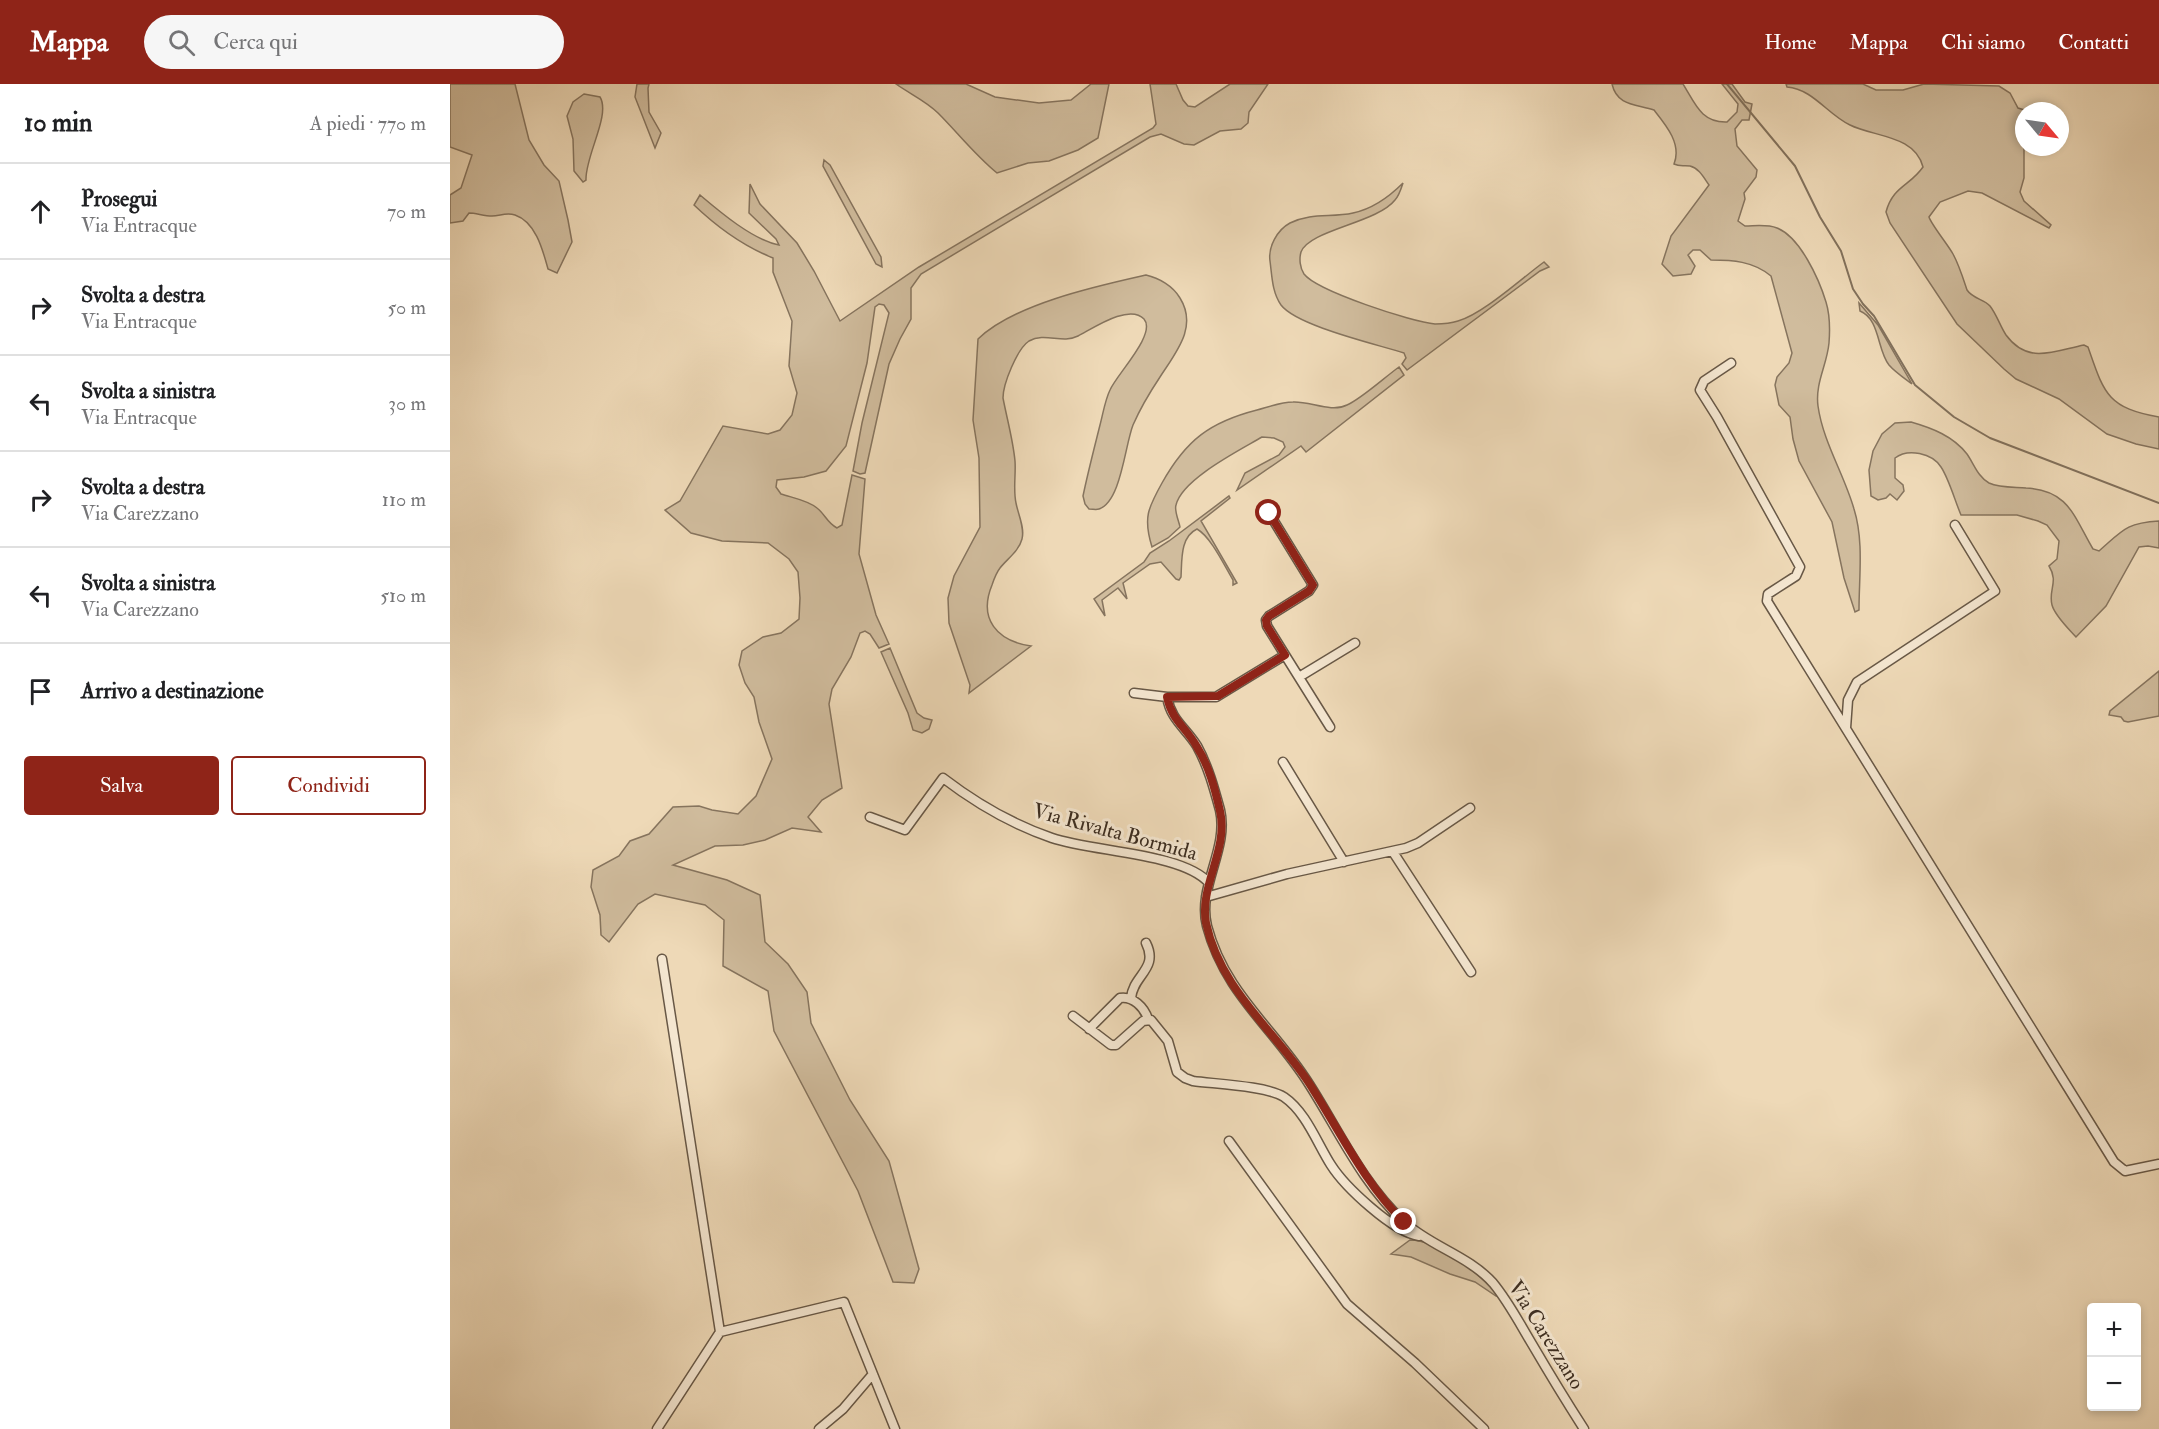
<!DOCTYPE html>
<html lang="it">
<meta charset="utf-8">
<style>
:root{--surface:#fff;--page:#f6f6f6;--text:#202124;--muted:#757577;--line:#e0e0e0;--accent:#8f2418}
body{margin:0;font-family:"IM FELL Double Pica",serif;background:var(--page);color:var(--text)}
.controls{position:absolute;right:18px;bottom:18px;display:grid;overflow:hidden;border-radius:6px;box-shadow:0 3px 9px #0003}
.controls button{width:54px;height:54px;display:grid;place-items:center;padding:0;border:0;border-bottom:2px solid var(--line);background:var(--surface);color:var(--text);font:30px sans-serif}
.compass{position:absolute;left:1565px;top:18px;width:54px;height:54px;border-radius:50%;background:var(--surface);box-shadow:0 3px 9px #0003;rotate:119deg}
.stop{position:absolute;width:18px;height:18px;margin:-14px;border:4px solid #8f2418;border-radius:50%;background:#fff}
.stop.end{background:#8f2418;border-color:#fff;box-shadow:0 2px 6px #0008}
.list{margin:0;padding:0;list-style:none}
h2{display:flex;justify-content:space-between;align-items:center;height:78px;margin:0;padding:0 24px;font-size:26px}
h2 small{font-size:20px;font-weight:400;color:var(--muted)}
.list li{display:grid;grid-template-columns:39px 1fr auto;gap:18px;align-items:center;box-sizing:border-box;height:96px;padding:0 24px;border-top:2px solid var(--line)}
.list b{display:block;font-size:22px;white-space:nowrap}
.list p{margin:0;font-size:20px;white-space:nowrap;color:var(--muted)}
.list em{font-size:20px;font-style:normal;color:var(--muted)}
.actions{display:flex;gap:12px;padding:18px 24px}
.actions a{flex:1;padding:14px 0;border:2px solid var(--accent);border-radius:6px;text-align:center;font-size:21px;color:var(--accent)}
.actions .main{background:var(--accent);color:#fff}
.icon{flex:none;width:33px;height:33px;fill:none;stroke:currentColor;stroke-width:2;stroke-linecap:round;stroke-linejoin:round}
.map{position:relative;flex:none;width:1709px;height:1345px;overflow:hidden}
header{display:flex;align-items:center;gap:36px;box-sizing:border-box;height:84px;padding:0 30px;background:var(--accent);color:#fff}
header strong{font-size:28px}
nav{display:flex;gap:33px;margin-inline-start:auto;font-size:21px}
.search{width:420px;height:54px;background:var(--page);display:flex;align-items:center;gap:15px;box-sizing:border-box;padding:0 21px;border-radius:33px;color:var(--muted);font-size:22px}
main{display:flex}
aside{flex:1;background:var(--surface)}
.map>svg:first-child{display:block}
.green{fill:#d0bc9d;stroke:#86745e;stroke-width:1.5}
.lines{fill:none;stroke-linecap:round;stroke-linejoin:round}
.stream{stroke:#82715c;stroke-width:2}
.minor-casing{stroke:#685846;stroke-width:11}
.minor{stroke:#f4e6d0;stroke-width:8}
.route{stroke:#8f2418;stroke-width:8}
.labels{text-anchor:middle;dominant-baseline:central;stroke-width:6;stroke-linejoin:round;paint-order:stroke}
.street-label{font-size:21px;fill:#3c2d20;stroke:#f4e6d0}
</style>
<header>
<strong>Mappa</strong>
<div class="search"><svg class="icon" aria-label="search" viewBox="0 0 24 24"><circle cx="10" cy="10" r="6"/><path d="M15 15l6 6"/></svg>Cerca qui</div>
<nav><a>Home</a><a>Mappa</a><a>Chi siamo</a><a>Contatti</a></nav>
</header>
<main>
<aside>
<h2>10 min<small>A piedi · 770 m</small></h2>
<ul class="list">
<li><svg class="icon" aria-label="ahead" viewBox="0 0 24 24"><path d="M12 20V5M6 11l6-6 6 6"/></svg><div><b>Prosegui</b><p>Via Entracque</p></div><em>70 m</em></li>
<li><svg class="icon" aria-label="right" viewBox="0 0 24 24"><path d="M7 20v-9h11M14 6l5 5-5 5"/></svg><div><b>Svolta a destra</b><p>Via Entracque</p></div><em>50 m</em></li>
<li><svg class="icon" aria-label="left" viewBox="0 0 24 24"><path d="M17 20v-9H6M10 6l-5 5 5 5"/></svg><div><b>Svolta a sinistra</b><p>Via Entracque</p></div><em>30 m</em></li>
<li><svg class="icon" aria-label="right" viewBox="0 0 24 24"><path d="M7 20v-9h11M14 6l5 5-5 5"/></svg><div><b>Svolta a destra</b><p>Via Carezzano</p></div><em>110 m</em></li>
<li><svg class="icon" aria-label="left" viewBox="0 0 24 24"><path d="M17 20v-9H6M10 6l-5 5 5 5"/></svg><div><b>Svolta a sinistra</b><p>Via Carezzano</p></div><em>510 m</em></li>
<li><svg class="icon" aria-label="arrive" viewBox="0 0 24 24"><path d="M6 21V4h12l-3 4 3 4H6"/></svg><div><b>Arrivo a destinazione</b></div></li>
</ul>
<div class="actions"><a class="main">Salva</a><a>Condividi</a></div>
</aside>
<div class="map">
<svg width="1709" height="1345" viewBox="0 0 1709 1345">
<rect width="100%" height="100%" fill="#eed9b7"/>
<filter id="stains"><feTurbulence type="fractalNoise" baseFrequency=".00333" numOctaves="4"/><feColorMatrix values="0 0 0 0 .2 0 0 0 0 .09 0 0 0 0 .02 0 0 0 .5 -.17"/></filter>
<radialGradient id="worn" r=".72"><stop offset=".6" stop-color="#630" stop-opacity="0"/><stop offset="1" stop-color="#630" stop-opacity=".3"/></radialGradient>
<path class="green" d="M0,0H65L79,56L94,81L109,97L118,136L122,158L107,189L98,185C93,167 86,138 65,131C56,128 50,132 42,132C34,132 26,129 19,129L13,137L0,139V111L11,104L22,71L0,63Z
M187,0H199L198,4L199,28L211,49L205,64L185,13Z
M446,0H516L545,13L589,19L621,16L641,0H659L648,54L628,66L599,77L578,79L547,89C525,71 508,49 488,29C476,17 460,10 446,0Z
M700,0H726L733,16L738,22L745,23L780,0H818L799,28L798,39L791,45L770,47L744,61L734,60L711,50L700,53L471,190L461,204V235L450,255L439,280L415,389L410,390L403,387L412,339L439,229L434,221L429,220L425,223L417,279L396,362L376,387L354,393L327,396L326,403L331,410C343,414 357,416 367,424C375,430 377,439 387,444L392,441L402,391L415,395L409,470L426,531L439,560L429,564L420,550L415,547L410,549L401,573L382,605L379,620L392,704L372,716L358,733L371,748L342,744L315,756L293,761L265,762L223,781L277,796L310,811L315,858L338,880L357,908L361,939L400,1016L439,1077L469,1185L464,1199L443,1198L408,1107L324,947L318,907L273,882L274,836L255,821L205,810L188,820L159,858L151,851L150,831L141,803L143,786L169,772L180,757L199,750L223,723L249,722L262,726L288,730L306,712L322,675L309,638L304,613L295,599L289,581L292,567L313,553L331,549L349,535L350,514L348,488L339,475L318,459L272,457L241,449L215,426L230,417L273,342L318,350L330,346L342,331L347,309L339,282L342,237L323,188V174C293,162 267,143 244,121L250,111C270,128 303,156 329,161L326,155L299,129L300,100L310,120L347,159L364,187L390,237L469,183L703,44L706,40Z
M1162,0H1233C1245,19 1251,39 1277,38L1287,28L1288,20L1272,0H1282L1295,18L1302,20L1299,36H1292L1285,45L1287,62L1307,86L1306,93L1294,109L1295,115L1288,137L1295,142C1305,142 1317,140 1327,144C1350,153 1369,195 1376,218C1380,231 1380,246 1379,259C1377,281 1365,299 1368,322C1373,358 1394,390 1404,425C1414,457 1409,493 1409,526L1405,528L1394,494L1382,438L1349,377L1343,355L1340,333L1329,321L1325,301L1327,293L1339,279L1342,269L1321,192C1303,177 1282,176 1261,176L1250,166H1243L1238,171L1245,182L1241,190L1223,192L1212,180L1221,152L1259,101C1254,94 1249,84 1240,82C1234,81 1230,83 1224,80C1232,60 1216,41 1204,26C1186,20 1167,22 1162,0Z
M1336,0H1413L1426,6H1453L1474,0L1549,2L1560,9L1568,24L1578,27H1574V94L1570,108L1574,117L1601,141L1599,144L1532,109L1518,107L1490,118L1479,133C1481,140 1498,161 1503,170C1509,181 1513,194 1517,206C1523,215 1534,215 1540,222C1547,231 1550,242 1556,251C1578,281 1604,267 1634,261L1638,263C1654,309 1657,324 1709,333V365L1686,360L1657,350L1609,315L1566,295L1554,285L1507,240L1440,139L1436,128C1443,102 1460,102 1473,83C1465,51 1424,53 1400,41C1378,31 1363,5 1337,3Z
M134,10L150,13C161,31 135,72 136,96L133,98L124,87L123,55L117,32L123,18Z
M374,76L380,81L431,173L432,183L426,180L373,82Z
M953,99C951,105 949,112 945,116C927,139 859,146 851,168C849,175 850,184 854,190C867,207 962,238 985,240C992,240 1002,239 1008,237C1033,230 1072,194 1094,178L1099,183L1090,187L957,286L952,280L956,274L954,269C926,260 847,242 831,221C822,208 822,192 820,177C818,163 827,146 840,139C862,128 881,134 903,129C922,125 939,113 953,99Z
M696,191C709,194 723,202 730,214C748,243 726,268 710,293C700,308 690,325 683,341C675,361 671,418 649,425C646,426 643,425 639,425L635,420L633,412C638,388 644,365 650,341C653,330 655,316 660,306C666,291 707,250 694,235C679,219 642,245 628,252C612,260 595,248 579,257C567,265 553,300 553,314C557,335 563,356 565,377C566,391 563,405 566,419C568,430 575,444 572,455C569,467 557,475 550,484C546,489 544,495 542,501C528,535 547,557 581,562L519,609L520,601L499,539L498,514L504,492L530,443L529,374L523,336L528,255C564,220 647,202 696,191Z
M1409,219L1428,241L1462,300C1454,294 1445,288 1439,281C1427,266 1430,235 1410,227Z
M949,283L954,291L856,368L851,362L787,406L795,389L829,371L835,363L833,358L824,354L812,353C790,366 732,395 726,421C724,427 729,437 730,443L718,454L702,463C693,434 698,424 712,399C736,356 760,338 807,326C818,323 831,318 843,318C860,317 881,329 897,321C911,315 935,293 949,283Z
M1461,338C1482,344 1503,352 1517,370C1524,380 1528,393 1539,399C1550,404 1564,403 1576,404C1619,406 1624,433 1643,465L1649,467C1673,446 1676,439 1709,437V464L1698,462L1689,463L1656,522L1626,553C1618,544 1605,532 1602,521C1598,506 1609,498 1599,482L1607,475L1609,457L1597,441L1588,437L1567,431H1511C1505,417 1499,395 1491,383C1482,369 1458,364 1445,374V394L1453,401L1454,407L1447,416L1440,410L1436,414L1428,416L1421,412L1419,386L1423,367L1432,350L1445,339Z
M779,412L780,414L751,437L787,499L783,501V496C774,481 761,453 747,445C730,453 732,476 731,493L729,496L726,495L711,478L700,480L673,499L677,515L668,504L652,516L655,532L644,515L694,478L700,469L719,457Z
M440,564L467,629L474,634L482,636L479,645L472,649L463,646L458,629L431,568Z
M1709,587V632L1678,638L1674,637L1671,633L1659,631L1660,627Z
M960,1156C988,1156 1031,1191 1049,1212H1046L1025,1198L1000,1190L961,1173L941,1170Z"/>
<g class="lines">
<path class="stream" d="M1277,0L1345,82L1370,133L1391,167L1403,205L1413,220L1424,232L1465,301L1504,333L1540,354L1709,419"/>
<defs>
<path id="minor" d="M1281,279L1254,297L1250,306L1267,333L1350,483L1346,492L1318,510L1317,517L1664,1078L1675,1087L1709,1080
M819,429L863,501L859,507L819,532L816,536L817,542L835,571
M849,593L905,559
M684,609L717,613H766L835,571L880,643
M717,613C721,636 735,643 747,662C758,682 764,704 770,726C779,765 747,803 757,842C775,910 824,944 859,1000C889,1047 912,1099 954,1138C980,1162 1019,1172 1043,1199C1058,1217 1070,1240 1082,1260C1099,1289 1116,1317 1134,1345
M1396,644L1398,616L1407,598L1545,507L1505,441
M833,678L894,778
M420,733L455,746L493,694C527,720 561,740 602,754C643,768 733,769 759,799
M943,768L1021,888
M756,813L837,790L956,764L968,759L1020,724
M681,914C683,891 709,885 696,859
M623,932L661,961H666L693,937L701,936L718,957L727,988L735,994L743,997C765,1000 817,1002 834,1013C856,1028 867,1059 881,1081C895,1103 943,1148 969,1152
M639,945L670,914C683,912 694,923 698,935
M779,1057L897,1220L965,1279L1034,1345
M270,1248L394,1218L445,1345
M207,1345L270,1248L212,875
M369,1345L393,1325L422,1291"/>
</defs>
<use href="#minor" class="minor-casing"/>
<use href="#minor" class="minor"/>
</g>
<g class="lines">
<path class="route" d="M819,429L863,501L859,507L819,532L816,536L817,542L835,571L768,612L717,613C722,637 736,643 747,663C759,682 765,705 770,727C779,765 749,802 756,839C770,905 824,946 859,999C890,1047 913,1097 954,1138"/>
</g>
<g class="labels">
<g class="street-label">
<text transform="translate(665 748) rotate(15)">Via Rivalta Bormida</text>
<text transform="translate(1096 1251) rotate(58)">Via Carezzano</text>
</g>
</g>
<rect width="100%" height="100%" filter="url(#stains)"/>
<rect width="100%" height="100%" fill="url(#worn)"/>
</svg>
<div class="controls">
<button>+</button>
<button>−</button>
</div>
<svg class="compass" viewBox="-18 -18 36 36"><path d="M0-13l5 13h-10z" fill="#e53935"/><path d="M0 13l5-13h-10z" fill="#757577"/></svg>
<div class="stop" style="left:819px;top:429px"></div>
<div class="stop end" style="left:954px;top:1138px"></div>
</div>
</main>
